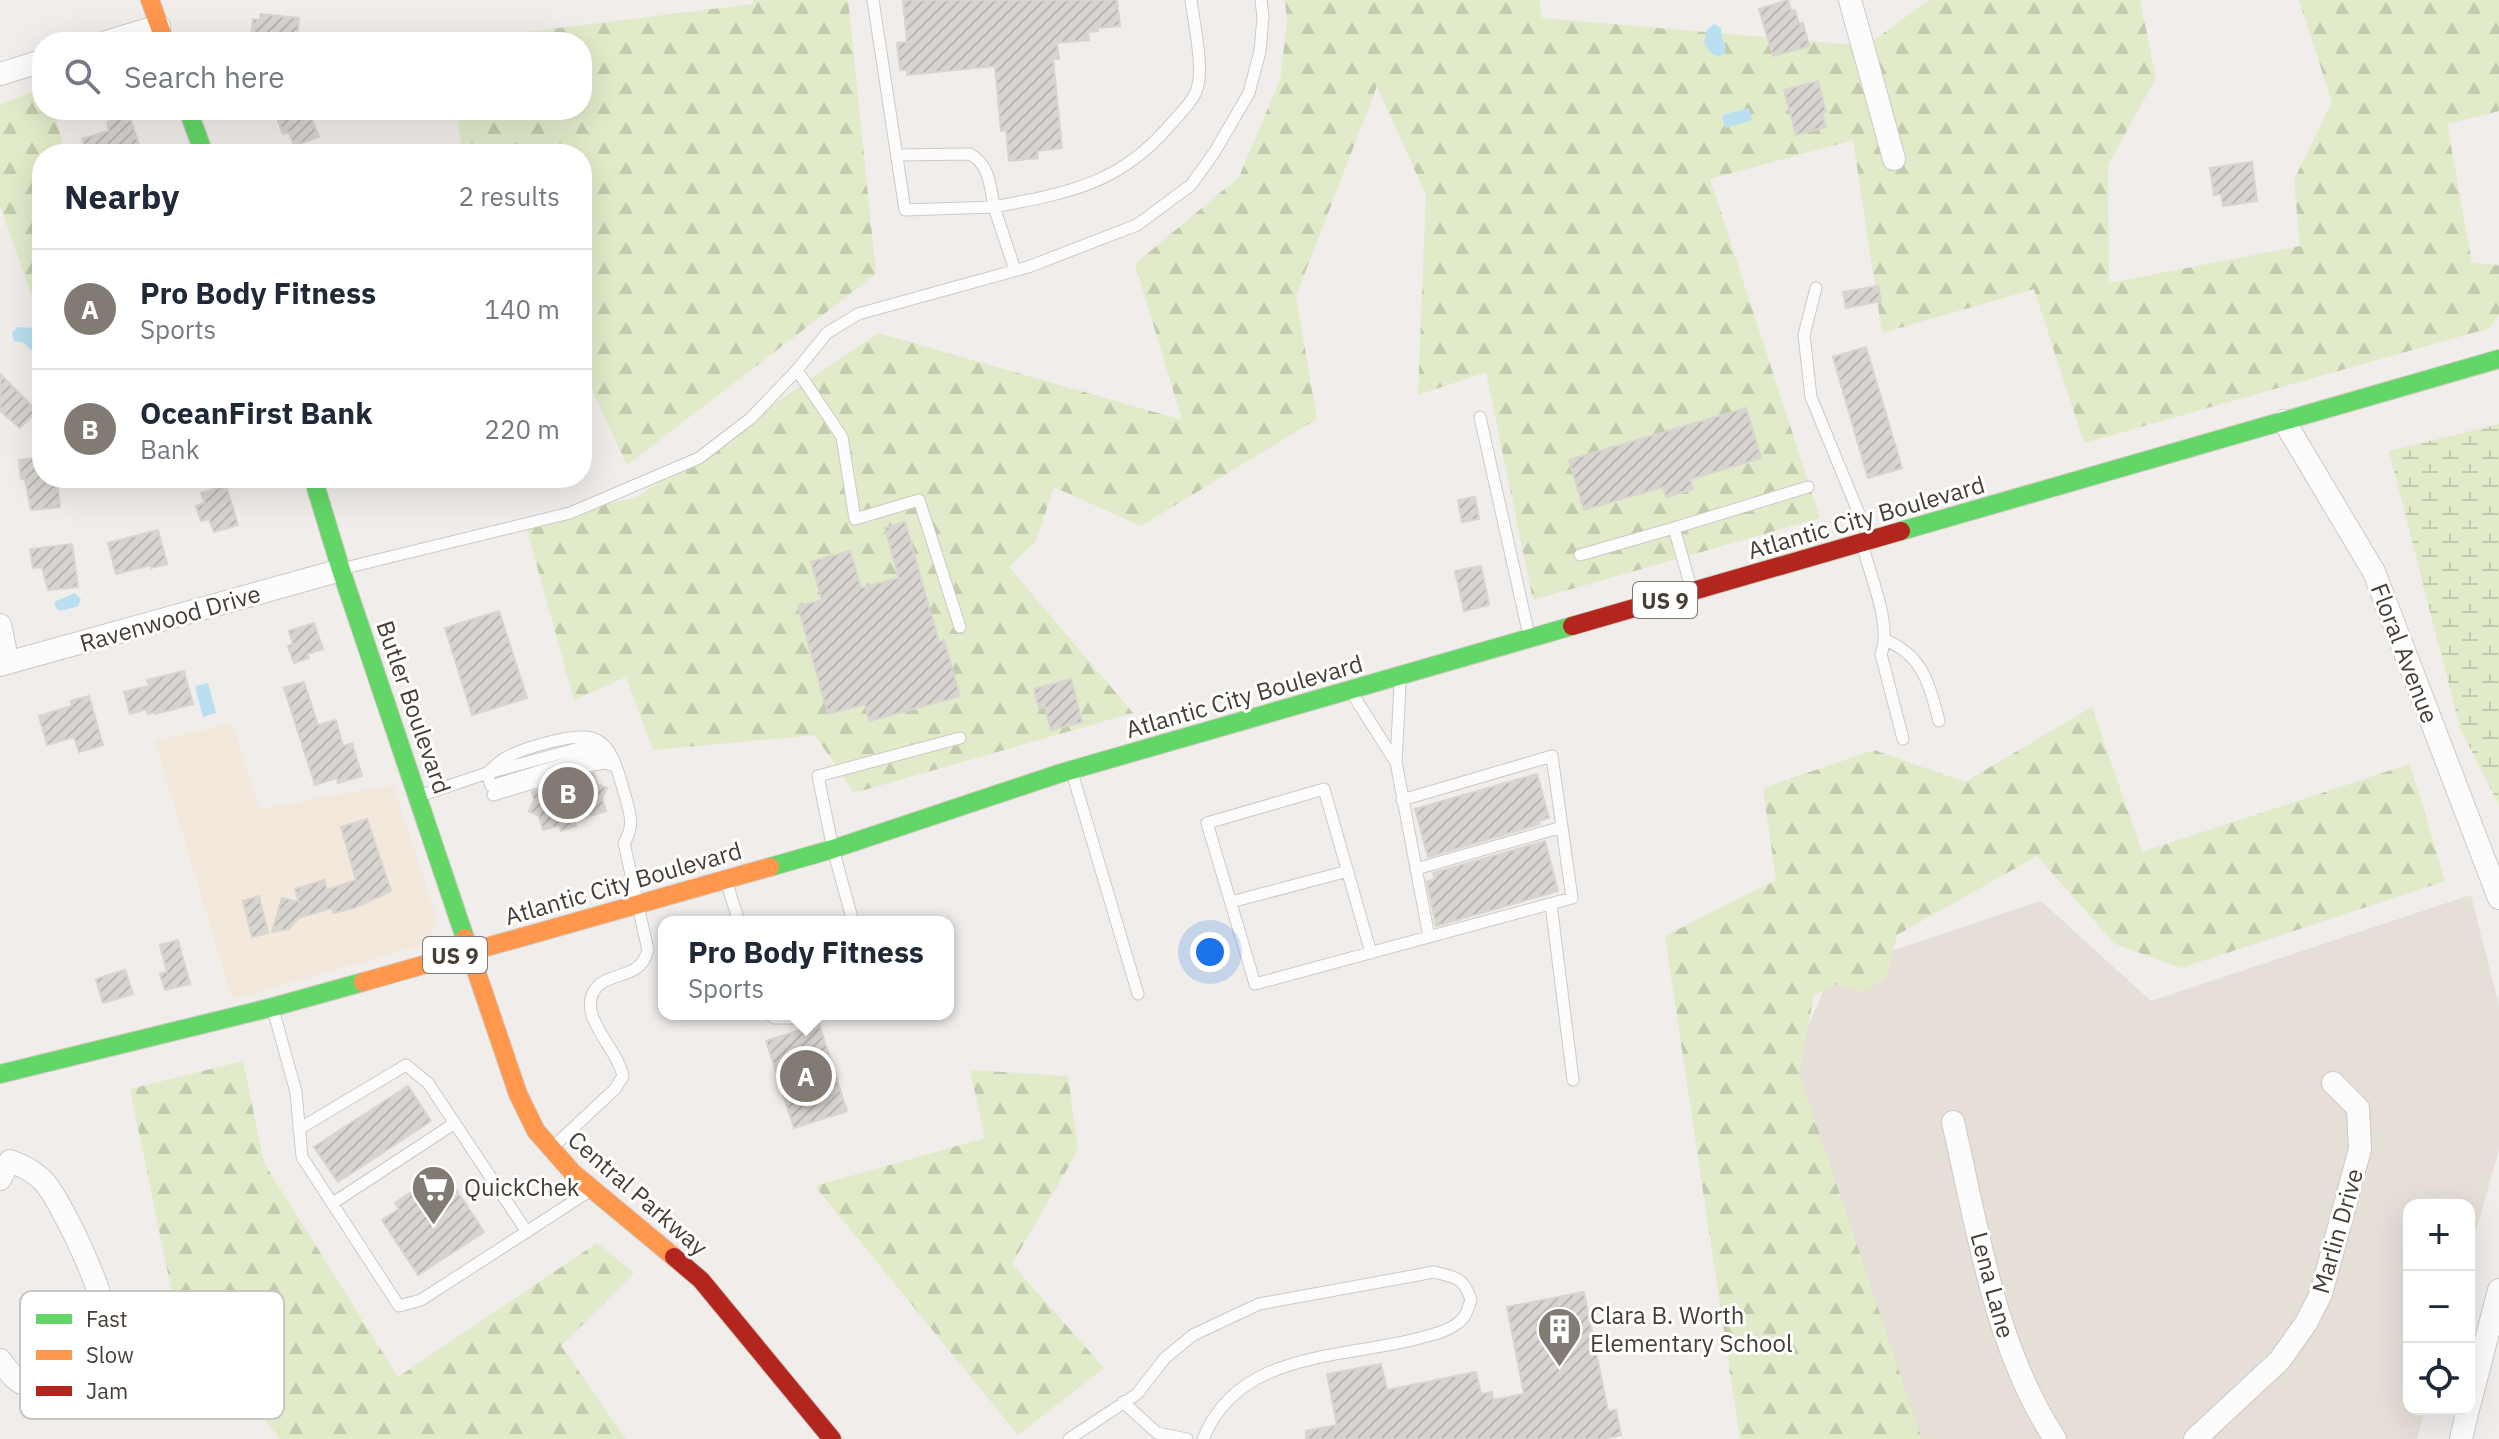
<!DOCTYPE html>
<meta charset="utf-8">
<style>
:root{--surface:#fff;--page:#f2f2f3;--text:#1f2937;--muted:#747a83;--line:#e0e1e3;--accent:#827b74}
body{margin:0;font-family:"IBM Plex Sans",sans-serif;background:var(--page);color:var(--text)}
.controls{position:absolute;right:24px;bottom:24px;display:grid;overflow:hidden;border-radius:16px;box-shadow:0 8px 32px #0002}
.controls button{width:72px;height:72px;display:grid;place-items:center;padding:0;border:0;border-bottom:2px solid var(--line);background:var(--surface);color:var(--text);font:40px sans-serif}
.you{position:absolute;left:1210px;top:952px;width:28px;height:28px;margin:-20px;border:6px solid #fff;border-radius:50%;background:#1a73e8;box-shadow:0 0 0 12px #1a73e833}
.badge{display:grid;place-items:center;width:52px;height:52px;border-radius:50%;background:var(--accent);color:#fff;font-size:26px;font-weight:700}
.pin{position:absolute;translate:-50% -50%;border:4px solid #fff;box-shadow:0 2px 8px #0006}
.popup{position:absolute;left:658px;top:916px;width:296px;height:104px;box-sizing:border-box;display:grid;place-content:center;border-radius:16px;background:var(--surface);filter:drop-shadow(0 2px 6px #0005);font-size:26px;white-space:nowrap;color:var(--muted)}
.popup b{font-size:30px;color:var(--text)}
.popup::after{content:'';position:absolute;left:50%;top:100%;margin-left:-16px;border:16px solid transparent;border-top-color:var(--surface)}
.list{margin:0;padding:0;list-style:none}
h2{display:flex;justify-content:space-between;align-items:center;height:104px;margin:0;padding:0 32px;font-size:34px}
h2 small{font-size:26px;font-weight:400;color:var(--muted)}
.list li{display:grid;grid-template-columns:52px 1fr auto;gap:24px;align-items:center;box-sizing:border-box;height:120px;padding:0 32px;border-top:2px solid var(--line)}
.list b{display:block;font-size:30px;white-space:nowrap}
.list p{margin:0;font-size:26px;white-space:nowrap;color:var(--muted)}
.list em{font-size:26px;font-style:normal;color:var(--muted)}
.icon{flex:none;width:44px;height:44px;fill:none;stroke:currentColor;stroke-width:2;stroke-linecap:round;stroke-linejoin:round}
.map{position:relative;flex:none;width:2499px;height:1439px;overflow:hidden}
.search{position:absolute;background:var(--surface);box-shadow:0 8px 32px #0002;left:32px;top:32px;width:560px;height:88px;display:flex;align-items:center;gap:20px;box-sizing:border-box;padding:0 28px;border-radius:32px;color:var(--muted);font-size:30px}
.panel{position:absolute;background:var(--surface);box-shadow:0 8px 32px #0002;left:32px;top:144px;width:560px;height:344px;border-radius:32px}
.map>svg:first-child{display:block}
.residential{fill:#e5dfd7}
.commercial{fill:#f3e8dc}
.forest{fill:url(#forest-firs)}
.wetland{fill:url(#wetland-marsh)}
.water{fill:#b9dff0}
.building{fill:url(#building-hatch);stroke:#d8d4d0;stroke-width:2}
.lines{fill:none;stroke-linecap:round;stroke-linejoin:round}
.lane-casing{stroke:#cdc9c6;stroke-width:13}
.street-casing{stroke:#cdc9c6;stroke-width:24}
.fast-casing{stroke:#d0cac1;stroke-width:20}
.slow-casing{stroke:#d0cac1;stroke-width:20}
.jam-casing{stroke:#d0cac1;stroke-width:20}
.lane{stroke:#fdfcfc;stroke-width:11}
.street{stroke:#fdfcfc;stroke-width:22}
.fast{stroke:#63d668;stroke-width:18}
.slow{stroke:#ff974d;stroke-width:18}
.jam{stroke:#b3261e;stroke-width:18}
.labels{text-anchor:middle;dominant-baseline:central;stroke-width:6;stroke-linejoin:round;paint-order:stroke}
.shield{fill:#fff;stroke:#7e7872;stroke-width:2}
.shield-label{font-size:22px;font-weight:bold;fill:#473e35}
.street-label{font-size:24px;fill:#473e35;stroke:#fff}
.poi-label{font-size:24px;fill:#473e35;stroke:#fff;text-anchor:start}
.key{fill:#fff;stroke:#c8c5c2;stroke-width:2}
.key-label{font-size:22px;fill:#473e35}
</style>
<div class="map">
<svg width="2499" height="1439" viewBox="0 0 2499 1439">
<defs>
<pattern id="forest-firs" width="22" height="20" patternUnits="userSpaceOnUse" patternTransform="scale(2)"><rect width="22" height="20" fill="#e1ebc9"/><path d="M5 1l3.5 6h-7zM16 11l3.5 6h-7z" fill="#c2cbad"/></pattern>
<pattern id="wetland-marsh" width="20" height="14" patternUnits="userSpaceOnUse" patternTransform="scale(2)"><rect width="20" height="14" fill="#e1ebc9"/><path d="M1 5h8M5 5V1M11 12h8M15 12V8" fill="none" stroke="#c2cbad"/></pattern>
<pattern id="building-hatch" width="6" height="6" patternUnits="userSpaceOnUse" patternTransform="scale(2)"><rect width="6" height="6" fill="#d8d4d0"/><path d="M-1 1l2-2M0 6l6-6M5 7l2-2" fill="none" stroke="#bbb7b3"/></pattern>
</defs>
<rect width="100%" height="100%" fill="#f0edea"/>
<path class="residential" d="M2471,895L2499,1006V1150L2469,1255V1205H2409V1409H2425L2417,1439H1910L1784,1083L1832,971L2041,901L2151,1001Z"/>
<path class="commercial" d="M232,723L260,809L393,785L437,919L426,944L232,999L155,741Z"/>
<path class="forest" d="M753,0H848L876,274L627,465L582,369V154H463L456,110H582V42H446L753,4Z
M1285,0H1539L1542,18L1866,46L1929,0H2140L2156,78L2108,165L2109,283L2300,246L2294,180L2332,102L2299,0H2499V111L2447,124L2472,263L2499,265V315L2490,328L2084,443L2034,289L1882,333L1853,140L1710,179L1820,518L1533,600L1486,372L1418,395L1426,195L1377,86L1296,296L1317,419L1141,526L1054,487L1036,541L1009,567L1133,713L854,793L815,735L653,750L626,677L574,700L525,523L637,497L878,333L1182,420L1135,264L1239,177L1280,80L1287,22Z
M42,89V110H54L65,154H42V295L32,296L0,206V104Z
M2092,707L2142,852L2410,764L2445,881L2181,968L2115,944L2037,856L1897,935L1886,978L1864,992L1837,984L1814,995L1799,1073L1922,1439H1740L1665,936L1776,880L1763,788L1874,750L1965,782Z
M243,1061L264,1163L398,1377L597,1243L634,1273L561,1346L626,1439H280L174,1303L130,1089Z
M970,1070L1068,1076L1078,1150L1012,1264L1104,1368L1018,1435L815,1186L985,1138Z"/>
<path class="wetland" d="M2499,424V805L2460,728L2389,451Z"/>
<path class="water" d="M1714,24L1721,28L1722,39L1726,46L1725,53L1719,56L1712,54L1704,43L1707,30Z
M1749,108L1752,120L1725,128L1722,115Z
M18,327L34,328L41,339L40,348L32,351L24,343L14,341L12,332Z
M75,593L81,599L78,606L61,611L56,608L54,602Z
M208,683L216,713L203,717L195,686Z"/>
<path class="building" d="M903,0H1117L1120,26L1098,28V31L1088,32L1089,40L1057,43L1059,59H1053L1062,148L1037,151L1038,158L1009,161L1006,130L1001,131L995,66L907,75V70H900L897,43L907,42Z
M1788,0L1791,11L1795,10L1799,24L1803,23L1809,46L1773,56L1759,9Z
M260,14L299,18L297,42H258V37H251L253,19L260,20Z
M1818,81L1826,112L1822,113L1826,127L1796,135L1784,90Z
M274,110H308L319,137L294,146L289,132L283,134Z
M129,115L141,151L131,154H87L82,139L109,131L107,122Z
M2252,162L2257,201L2223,206L2221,194L2214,195L2210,168Z
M1878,286L1881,301L1846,308L1843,292Z
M1866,347L1902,468L1868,478L1833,357Z
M0,374L37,411L20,428L0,411Z
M1746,408L1761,458L1690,479L1693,489L1666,497L1663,487L1584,510L1569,460Z
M42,457V478H57L60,507L31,510L25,479H21L19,460Z
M226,485L238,525L214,532L209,519L201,521L196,506L205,503L201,493Z
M1475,497L1479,519L1462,522L1458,500Z
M905,522L939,642L944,640L960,696L869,721L865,704L828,714L798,606L822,600L811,562L850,551L861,588L899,578L885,528Z
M158,530L167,564L151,568V565L116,574L108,543Z
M72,544L78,587L48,590L42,567L33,568L30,549Z
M1481,566L1489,605L1464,611L1455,571Z
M499,611L527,698L472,715L445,628Z
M314,623L323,649L307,654L309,658L294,663L288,646L293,644L289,631Z
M184,671L193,704L155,714L154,712L148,714L146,709L130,714L124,692L149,686L147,680Z
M1071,679L1082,722L1051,730L1045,707L1039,708L1034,689Z
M304,682L318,725L336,720L343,746L352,743L362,776L338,783L337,778L315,785L284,688Z
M89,696L103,745L79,752L74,737L47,745L39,716L72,706L71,701Z
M594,773L597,784L607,788L602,798L606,811L574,821L576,826L561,831L560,825L543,830L539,816L529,811L534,800L532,792Z
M1537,774L1549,818L1539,821L1540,824L1428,857L1415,809Z
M367,819L391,891L354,908L333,913L332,908L298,918L289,929L272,932L282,898L299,902L295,889L324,880L327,890L356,880L341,827Z
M1545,841L1558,891L1436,926L1427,882L1435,879L1433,873Z
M259,896L268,933L252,937L243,901Z
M178,940L190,984L165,990L160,974L167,972L160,945Z
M125,970L133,994L103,1003L96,979Z
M819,1024L847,1111L794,1128L766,1041Z
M408,1086L431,1121L338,1182L314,1147Z
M448,1177L484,1232L418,1275L382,1220L399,1209L395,1203L426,1182L430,1189Z
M1584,1292L1608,1411L1616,1410L1621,1435L1603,1439H1306V1431L1337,1425L1327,1374L1381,1364L1387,1390L1476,1372L1481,1394L1492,1392L1493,1400L1524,1394L1507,1307Z"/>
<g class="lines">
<defs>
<path id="lane" d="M873,0L905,210L994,207C990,186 990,165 970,154L897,155
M1015,270L994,207C1066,193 1119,185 1169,126C1178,116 1190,105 1196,92C1205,71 1194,24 1191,0
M1816,288L1804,335L1811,397L1866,531
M797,370L842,437L855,519L919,500L960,627
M1480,417L1528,631
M1674,528L1808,487
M1864,551C1872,579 1892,628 1881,654L1903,739
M1580,555L1674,528L1690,584
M345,568L570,513L699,458L751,418L797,370L827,333L858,314L1028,267L1137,225L1191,185L1214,153L1249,93L1260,51L1263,17L1261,0
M1885,640C1923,655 1929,684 1939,721
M1400,685L1396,762L1429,937
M1355,698L1395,761
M487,773C493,768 500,761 507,757C525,748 580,730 597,740C615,750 619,777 625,795C630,813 635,826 624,843L648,950C639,984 603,968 592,995C582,1020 618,1050 623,1076L615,1089L554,1146
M488,773L583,747H593L606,754
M1073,776L1138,994
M422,795L487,773L491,786L593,755L606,757L613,764
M493,795L592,765L606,763L612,765
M1416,869L1562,827
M728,887L739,922
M1231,902L1348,871
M1551,904L1573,1080
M853,922L833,849L818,776L960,738
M1371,953L1324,789L1207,823L1255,984L1572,898L1552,756L1402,800
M274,1013L296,1092L302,1157L399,1306L421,1300L588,1192
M769,1014L774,1018H794L807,1014
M299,1129L406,1065L428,1083L527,1232
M333,1203L455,1123
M1123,1402L1157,1433L1187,1439
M1069,1439L1137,1394L1165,1358L1193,1335L1259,1304L1434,1272C1456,1277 1464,1278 1471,1300C1469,1305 1467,1313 1464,1317C1454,1330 1435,1334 1420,1338C1342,1359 1239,1350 1203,1439"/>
<path id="street" d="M1850,0L1894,159
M106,42L159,26
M0,74L42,61
M2284,421L2374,572L2499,898
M0,625L8,663
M0,665L341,570
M1953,1122C1978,1230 1994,1345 2055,1439
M0,1179L10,1161C24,1166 36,1172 46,1184C64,1207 113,1308 107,1336C101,1370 46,1404 16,1379C10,1374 5,1366 0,1360
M2469,1406L2499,1290
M2195,1439L2280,1360L2306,1323L2321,1294L2360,1149L2358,1108L2333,1083
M2461,1439L2468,1409"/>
<path id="fast" d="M188,110L204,154
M313,478L341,570L465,938
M1901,531L2499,359
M770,867L833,849L1061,773L1572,626
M0,1074L273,1007L363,982"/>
<path id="slow" d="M150,0L165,42
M465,938L518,1094L536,1131L573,1173L674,1257
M363,982L770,867"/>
<path id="jam" d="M1572,626L1901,531
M674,1257L701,1280L832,1439"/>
</defs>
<use href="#lane" class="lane-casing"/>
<use href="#street" class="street-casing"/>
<use href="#fast" class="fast-casing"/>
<use href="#slow" class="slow-casing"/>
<use href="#jam" class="jam-casing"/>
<use href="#lane" class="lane"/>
<use href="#street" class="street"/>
<use href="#fast" class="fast"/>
<use href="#slow" class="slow"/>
<use href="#jam" class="jam"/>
</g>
<defs>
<symbol id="supermarket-pin" viewBox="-11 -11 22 30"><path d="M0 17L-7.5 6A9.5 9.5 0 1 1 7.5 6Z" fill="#827b74" stroke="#fff"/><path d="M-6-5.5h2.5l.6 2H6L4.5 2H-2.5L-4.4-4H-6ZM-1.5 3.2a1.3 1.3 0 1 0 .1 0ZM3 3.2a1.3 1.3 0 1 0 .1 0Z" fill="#fff"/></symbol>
<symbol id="building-pin" viewBox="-11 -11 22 30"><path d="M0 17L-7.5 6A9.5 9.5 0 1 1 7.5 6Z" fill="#827b74" stroke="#fff"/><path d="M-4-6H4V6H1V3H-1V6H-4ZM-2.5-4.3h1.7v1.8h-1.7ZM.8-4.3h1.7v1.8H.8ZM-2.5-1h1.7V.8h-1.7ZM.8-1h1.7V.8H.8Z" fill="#fff"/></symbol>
</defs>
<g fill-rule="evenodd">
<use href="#supermarket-pin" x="408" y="1162" width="51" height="69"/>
<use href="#building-pin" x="1534" y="1304" width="51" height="69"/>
</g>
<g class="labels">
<g class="shield">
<rect x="1633" y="582" width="64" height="36" rx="6"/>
<rect x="423" y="937" width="64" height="36" rx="6"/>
</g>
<g class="shield-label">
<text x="1665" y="600">US 9</text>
<text x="455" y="955">US 9</text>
</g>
<g class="street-label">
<text transform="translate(1866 517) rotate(-16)">Atlantic City Boulevard</text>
<text transform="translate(170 618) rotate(-16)">Ravenwood Drive</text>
<text transform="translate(2405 653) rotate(69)">Floral Avenue</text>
<text transform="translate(1244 696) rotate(-16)">Atlantic City Boulevard</text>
<text transform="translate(414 707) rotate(71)">Butler Boulevard</text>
<text transform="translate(623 883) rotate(-16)">Atlantic City Boulevard</text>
<text transform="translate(638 1193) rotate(41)">Central Parkway</text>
<text transform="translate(2337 1231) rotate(-74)">Marlin Drive</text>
<text transform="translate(1993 1285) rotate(75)">Lena Lane</text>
</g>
<g class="poi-label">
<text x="464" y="1187">QuickChek</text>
<text x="1590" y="1315">Clara B. Worth<tspan x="1590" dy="28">Elementary School</tspan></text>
</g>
</g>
<rect x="20" y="1291" width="264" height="128" rx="12" class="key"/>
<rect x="36" y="1314" width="36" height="10" fill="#63d668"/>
<rect x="36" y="1350" width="36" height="10" fill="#ff974d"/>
<rect x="36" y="1386" width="36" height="10" fill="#b3261e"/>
<g class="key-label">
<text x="86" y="1327">Fast</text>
<text x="86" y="1363">Slow</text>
<text x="86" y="1399">Jam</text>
</g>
</svg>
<div class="controls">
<button>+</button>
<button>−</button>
<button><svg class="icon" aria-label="locate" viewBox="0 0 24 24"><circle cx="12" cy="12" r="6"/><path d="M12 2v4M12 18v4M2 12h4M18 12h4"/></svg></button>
</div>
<div class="you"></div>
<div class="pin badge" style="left:806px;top:1076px">A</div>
<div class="popup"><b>Pro Body Fitness</b>Sports</div>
<div class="pin badge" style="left:568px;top:793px">B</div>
<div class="search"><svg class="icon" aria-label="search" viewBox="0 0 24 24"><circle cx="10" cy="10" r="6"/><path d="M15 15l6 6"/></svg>Search here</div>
<section class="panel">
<h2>Nearby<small>2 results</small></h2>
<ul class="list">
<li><span class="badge">A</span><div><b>Pro Body Fitness</b><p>Sports</p></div><em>140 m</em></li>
<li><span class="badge">B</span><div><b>OceanFirst Bank</b><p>Bank</p></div><em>220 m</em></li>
</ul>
</section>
</div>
